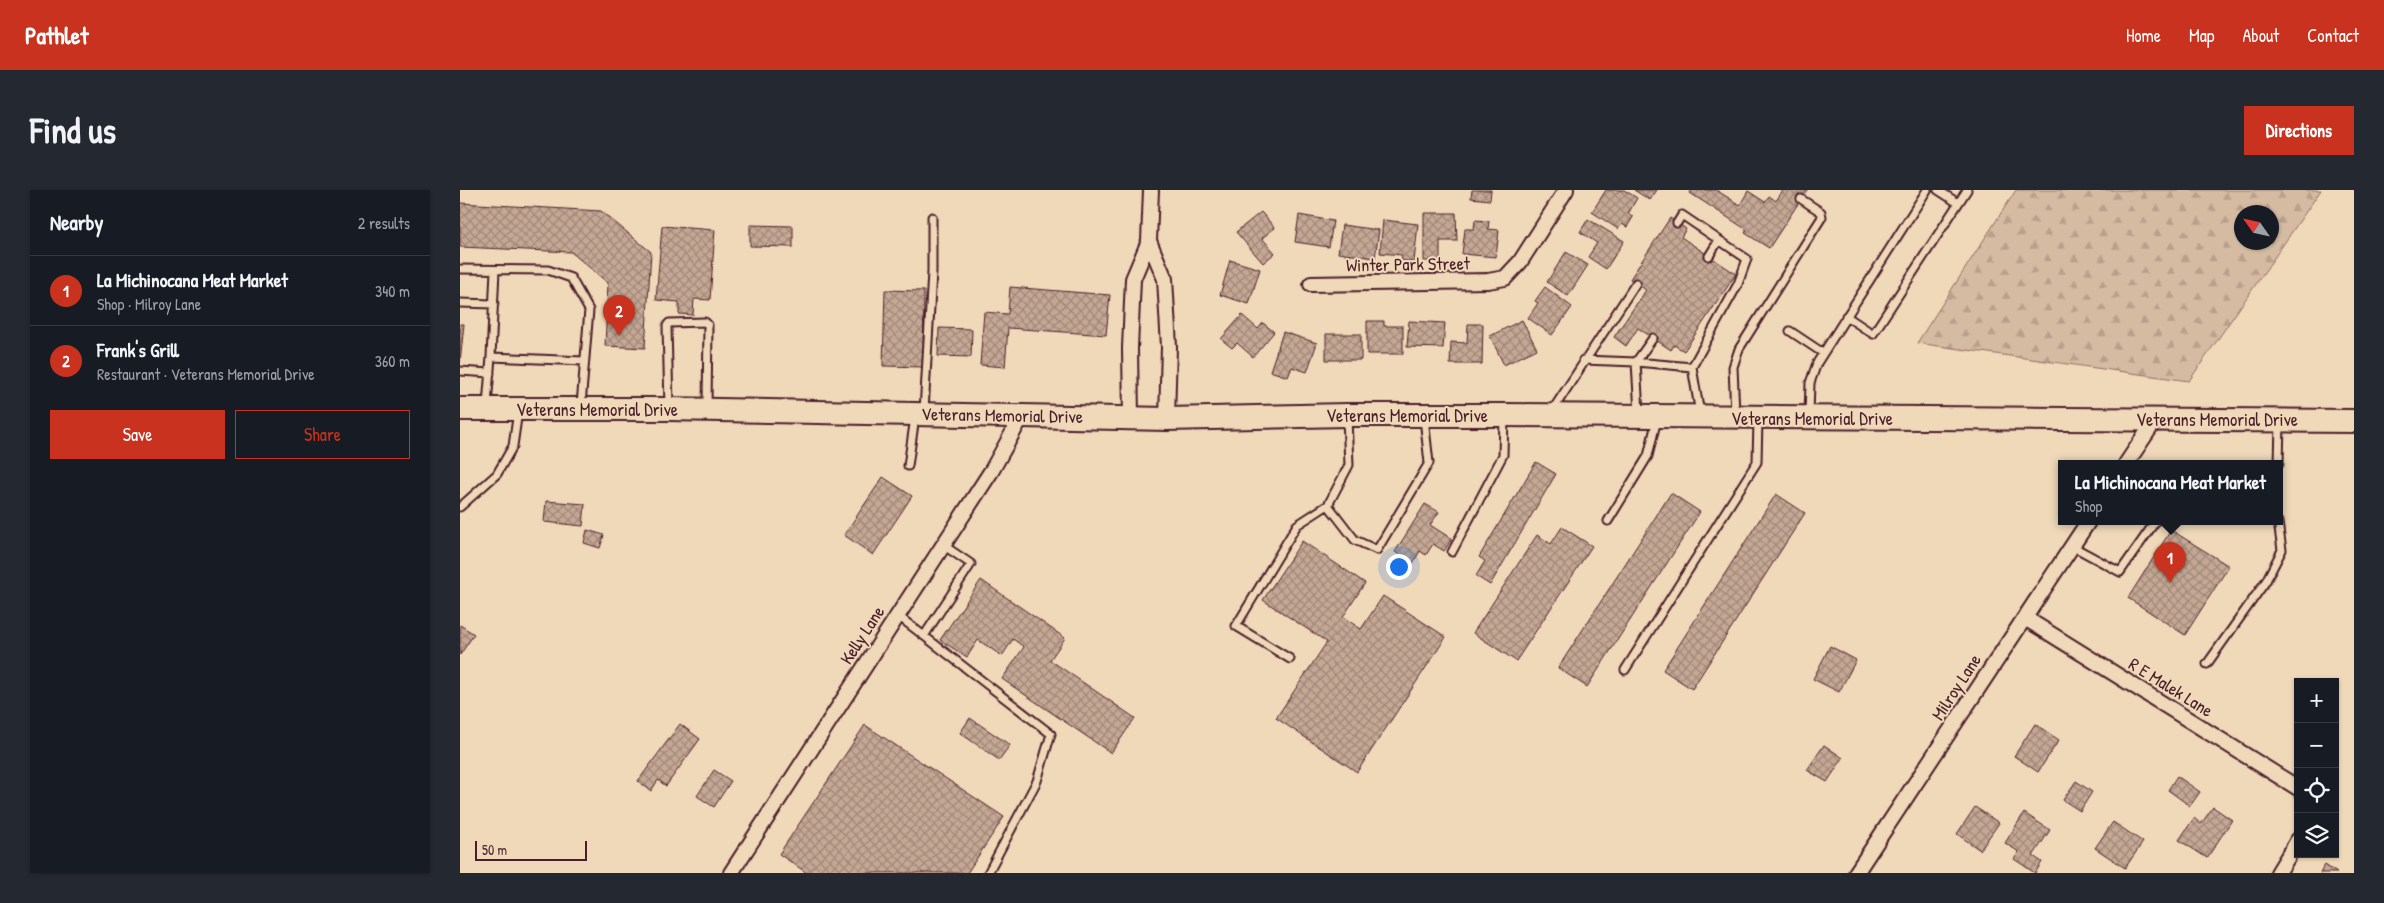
<!DOCTYPE html>
<meta charset="utf-8">
<style>
:root{--surface:#171b24;--page:#242831;--text:#f1f3f6;--muted:#9ea1a6;--line:#363941;--accent:#c8321e}
body{margin:0;font-family:"Patrick Hand",sans-serif;background:var(--page);color:var(--text)}
.controls{position:absolute;right:15px;bottom:15px;display:grid;overflow:hidden;border-radius:0px;box-shadow:0 1px 4px #0004}
.controls button{width:45px;height:45px;display:grid;place-items:center;padding:0;border:0;border-bottom:1px solid var(--line);background:var(--surface);color:var(--text);font:25px sans-serif}
.compass{position:absolute;left:1774px;top:15px;width:45px;height:45px;border-radius:50%;background:var(--surface);box-shadow:0 1px 4px #0004;rotate:304deg}
.scale{position:absolute;left:15px;bottom:12px;width:112px;box-sizing:border-box;padding-left:5px;border:2px solid #4a1f2b;border-top:0;font-size:14px;line-height:18px;white-space:nowrap;color:#4a1f2b;-webkit-text-stroke:4px #f0d9b9;paint-order:stroke}
.you{position:absolute;left:938px;top:376px;width:18px;height:18px;margin:-12px;border:4px solid #fff;border-radius:50%;background:#1a73e8;box-shadow:0 0 0 8px #1a73e833}
.badge{display:grid;place-items:center;width:32px;height:32px;border-radius:50%;background:var(--accent);color:#fff;font-size:16px;font-weight:700}
.pin{position:absolute;translate:-50% -41px;filter:drop-shadow(0 1px 2px #0008)}
.pin::after{content:'';position:absolute;top:26px;width:18px;height:15px;background:inherit;clip-path:polygon(0 0,100% 0,50% 100%)}
.popup{position:absolute;left:1598px;top:270px;width:225px;height:65px;box-sizing:border-box;display:grid;place-content:center;border-radius:0px;background:var(--surface);filter:drop-shadow(0 1px 4px #0005);font-size:16px;white-space:nowrap;color:var(--muted)}
.popup b{font-size:19px;color:var(--text)}
.popup::after{content:'';position:absolute;left:50%;top:100%;margin-left:-10px;border:10px solid transparent;border-top-color:var(--surface)}
.list{margin:0;padding:0;list-style:none}
h2{display:flex;justify-content:space-between;align-items:center;height:65px;margin:0;padding:0 20px;font-size:21px}
h2 small{font-size:16px;font-weight:400;color:var(--muted)}
.list li{display:grid;grid-template-columns:32px 1fr auto;gap:15px;align-items:center;box-sizing:border-box;height:70px;padding:0 20px;border-top:1px solid var(--line)}
.list b{display:block;font-size:19px;white-space:nowrap}
.list p{margin:0;font-size:16px;white-space:nowrap;color:var(--muted)}
.list em{font-size:16px;font-style:normal;color:var(--muted)}
.actions{display:flex;gap:10px;padding:15px 20px}
.actions a{flex:1;padding:11px 0;border:1px solid var(--accent);border-radius:0px;text-align:center;font-size:18px;color:var(--accent)}
.actions .main{background:var(--accent);color:#fff}
.icon{flex:none;width:28px;height:28px;fill:none;stroke:currentColor;stroke-width:2;stroke-linecap:round;stroke-linejoin:round}
.map{position:relative;flex:none;width:1894px;height:683px;overflow:hidden;border-radius:0px}
header{display:flex;align-items:center;gap:30px;box-sizing:border-box;height:70px;padding:0 25px;background:var(--accent);color:#fff}
header strong{font-size:24px}
nav{display:flex;gap:28px;margin-inline-start:auto;font-size:18px}
.intro{display:flex;align-items:center;justify-content:space-between;box-sizing:border-box;height:120px;padding:0 30px}
h1{margin:0;font-size:35px}
.button{padding:12px 22px;border-radius:0px;background:var(--accent);color:#fff;font-size:18px;font-weight:700}
main{display:flex;gap:30px;padding:0 30px}
aside{flex:1;background:var(--surface);border-radius:0px;box-shadow:0 1px 4px #0004}
.map>svg:first-child{display:block}
.forest{fill:url(#forest-firs);stroke:#906d66;fill-rule:evenodd}
.building{fill:url(#building-cross-hatch);stroke:#4a1f2b}
.lines{fill:none;stroke-linecap:round;stroke-linejoin:round}
.lane-casing{stroke:#4a1f2b;stroke-width:11}
.street-casing{stroke:#4a1f2b;stroke-width:18}
.primary-casing{stroke:#4a1f2b;stroke-width:26}
.lane{stroke:#f0d9b9;stroke-width:7}
.street{stroke:#f0d9b9;stroke-width:14}
.primary{stroke:#f0d9b9;stroke-width:22}
.labels{text-anchor:middle;dominant-baseline:central;stroke-width:4;stroke-linejoin:round;paint-order:stroke}
.street-label{font-size:18px;fill:#4a1f2b;stroke:#f0d9b9}
</style>
<header>
<strong>Pathlet</strong>
<nav><a>Home</a><a>Map</a><a>About</a><a>Contact</a></nav>
</header>
<div class="intro"><h1>Find us</h1><a class="button">Directions</a></div>
<main>
<aside>
<h2>Nearby<small>2 results</small></h2>
<ul class="list">
<li><span class="badge">1</span><div><b>La Michinocana Meat Market</b><p>Shop · Milroy Lane</p></div><em>340 m</em></li>
<li><span class="badge">2</span><div><b>Frank's Grill</b><p>Restaurant · Veterans Memorial Drive</p></div><em>360 m</em></li>
</ul>
<div class="actions"><a class="main">Save</a><a>Share</a></div>
</aside>
<div class="map">
<svg width="1894" height="683" viewBox="0 0 1894 683">
<defs>
<pattern id="forest-firs" width="22" height="20" patternUnits="userSpaceOnUse" patternTransform="scale(1.25)"><rect width="22" height="20" fill="#d5bba1"/><path d="M5 1l3.5 6h-7zM16 11l3.5 6h-7z" fill="#b8a08b"/></pattern>
<pattern id="building-cross-hatch" width="8" height="8" patternUnits="userSpaceOnUse" patternTransform="scale(1.25)"><rect width="8" height="8" fill="#c4a894"/><path d="M0 0l8 8M0 8l8-8" fill="none" stroke="#a18879"/></pattern>
</defs>
<rect width="100%" height="100%" fill="#f0d9b9"/>
<filter id="ink" filterUnits="userSpaceOnUse"><feTurbulence type="fractalNoise" baseFrequency=".02" numOctaves="2"/><feDisplacementMap in="SourceGraphic" scale="10" xChannelSelector="R" yChannelSelector="G"/><feConvolveMatrix kernelMatrix="1 2 1 2 8 2 1 2 1" color-interpolation-filters="sRGB"/></filter>
<g filter="url(#ink)">
<path class="forest" d="M1556,0H1861L1729,191L1457,153ZM1782,22H1812V52H1782Z"/>
<path class="building" d="M1012,0H1031L1030,10L1011,8Z
M1146,0H1164L1177,8L1168,24L1173,27L1167,37L1162,34L1158,39L1132,22Z
M1174,0H1197L1190,10Z
M1232,0H1256L1280,15L1288,1L1305,12L1309,6L1316,11L1323,0H1347L1309,58L1285,43L1287,40L1230,3Z
M0,13L141,21L191,62L185,158L145,156L148,93L111,62L0,57Z
M801,22L815,38L802,48L815,63L803,73L776,42Z
M964,23H996L997,51H980V71H964Z
M839,25L873,31L869,57L835,52Z
M1210,28L1226,39L1221,47L1276,84L1224,161L1214,155L1211,160L1178,138L1166,156L1154,147L1186,100L1170,89Z
M1128,29L1164,51L1146,79L1128,67L1137,53L1120,42Z
M923,30L958,34L954,72L941,70L942,65L920,63Z
M1015,30L1029,31L1028,39L1039,40L1036,67L1002,64L1005,39H1014Z
M290,35L333,36V57L290,56Z
M882,35L919,40L915,68L878,63Z
M202,36L255,40L250,110L234,109L233,125L219,124V112L196,110Z
M1106,62L1128,75L1108,106L1087,92Z
M770,70L800,79L789,114L760,105Z
M550,97L650,105L646,145L548,138L545,177L520,175L524,122L548,124Z
M1085,97L1112,117L1092,145L1068,128L1078,113L1075,111Z
M425,100L464,101L463,177L423,176Z
M782,125L798,139L803,133L814,142L793,167L777,153L772,158L761,149Z
M1062,130L1077,159L1044,175L1030,146Z
M907,131H924V136H943V164H907Z
M949,131L985,133L983,158L947,157Z
M0,134H4L0,173Z
M1008,134H1023L1022,174H990L991,152L1007,153Z
M479,138L512,139L511,167L478,166Z
M823,142L857,153L847,182L832,177L828,187L810,181Z
M866,144H901V170H866Z
M1076,272L1096,284L1030,395L1016,386L1025,371L1019,367Z
M423,287L452,306L413,365L384,345Z
M1211,303L1240,322L1127,497L1098,478Z
M1316,304L1345,323L1232,499L1203,480Z
M86,311L125,314L123,336L84,332Z
M965,314L979,322L970,335L992,349L984,361L973,354L966,365L960,361L953,373L935,362Z
M1102,337L1132,356L1056,471L1013,443L1077,345L1091,354Z
M127,340L144,345L140,358L124,353Z
M1711,340L1769,376L1725,445L1668,408Z
M842,351L905,393L883,427L901,439L923,406L986,447L897,582L816,528L867,452L803,410Z
M521,390L605,448L590,470L675,528L651,563L542,489L564,457L553,449L542,466L518,450L507,467L480,450Z
M0,435L14,444L0,465Z
M1370,456L1396,470L1379,502L1353,489Z
M510,528L550,555L539,570L500,543Z
M220,534L240,549L206,596L198,590L191,601L178,591Z
M1575,534L1599,550L1578,582L1554,566Z
M405,535L544,627L507,683H347L319,664Z
M1364,555L1383,568L1367,592L1347,580Z
M254,580L271,591L254,617L237,606Z
M1717,586L1740,602L1730,616L1708,600Z
M1616,591L1632,602L1620,621L1603,610Z
M1515,617L1539,633L1520,660L1497,644Z
M1753,617L1772,630L1747,668L1719,650L1734,628L1741,634Z
M1564,623L1590,640L1573,666L1582,672L1575,683L1554,669L1559,662L1545,653Z
M1653,632L1683,652L1665,678L1635,658Z
M1865,675L1877,683H1860Z"/>
<g class="lines">
<defs>
<path id="lane" d="M1478,0L1498,13
M1217,33L1222,25L1287,69L1278,94L1232,177L1240,224
M1249,66L1259,50
M0,79L88,80L111,88L129,120L121,215
M0,113L34,114
M1386,126L1413,144L1507,0
M1330,141L1363,163
M31,167L35,80
M1123,170L1176,172L1193,148
M0,181L30,183
M27,215L31,167L124,171
M209,217L207,136L209,133L245,132L248,135L247,217
M464,221L472,82V27
M1092,221L1176,93
M1179,223L1176,172L1232,177
M1275,224L1273,177L1279,159L1362,27L1361,22L1341,9
M1349,225L1350,193L1357,173L1467,0
M1819,274L1820,232
M448,276L455,227
M868,315L895,350L917,360L969,273L964,228
M0,317L37,284L53,256L58,221
M1148,331L1188,266L1197,229
M1612,356L1660,382L1695,332
M992,362L1043,265L1044,228
M437,425L591,544L577,591L528,683
M464,446L511,374L483,355
M830,469L776,436L837,335L868,315L889,275L887,228
M1747,474L1806,391L1822,360L1818,332
M1165,480L1297,272L1298,230"/>
<path id="street" d="M689,51L705,89L709,157L707,229
M851,94L1028,91L1045,88L1060,72L1106,0
M671,228L670,158L673,89L689,51L691,0
M1666,274L1696,229
M1565,428L1838,598
M271,683L532,280L562,226
M1396,683L1628,332
M1818,683L1838,650"/>
<path id="primary" d="M0,219H209L707,229L887,225H1044L1894,231"/>
</defs>
<use href="#lane" class="lane-casing"/>
<use href="#street" class="street-casing"/>
<use href="#primary" class="primary-casing"/>
<use href="#lane" class="lane"/>
<use href="#street" class="street"/>
<use href="#primary" class="primary"/>
</g>
</g>
<g class="labels">
<g class="street-label">
<text transform="translate(948 74) rotate(-1)">Winter Park Street</text>
<text x="137" y="219">Veterans Memorial Drive</text>
<text transform="translate(542 225) rotate(1)">Veterans Memorial Drive</text>
<text x="947" y="225">Veterans Memorial Drive</text>
<text x="1352" y="228">Veterans Memorial Drive</text>
<text x="1757" y="229">Veterans Memorial Drive</text>
<text transform="translate(402 445) rotate(-57)">Kelly Lane</text>
<text transform="translate(1496 497) rotate(-57)">Milroy Lane</text>
<text transform="translate(1711 497) rotate(32)">R E Malek Lane</text>
</g>
</g>
</svg>
<div class="controls">
<button>+</button>
<button>−</button>
<button><svg class="icon" aria-label="locate" viewBox="0 0 24 24"><circle cx="12" cy="12" r="6"/><path d="M12 2v4M12 18v4M2 12h4M18 12h4"/></svg></button>
<button><svg class="icon" aria-label="layers" viewBox="0 0 24 24"><path d="M12 4l9 5-9 5-9-5zM3 14l9 5 9-5"/></svg></button>
</div>
<svg class="compass" viewBox="-18 -18 36 36"><path d="M0-13l5 13h-10z" fill="#e53935"/><path d="M0 13l5-13h-10z" fill="#9ea1a6"/></svg>
<div class="scale">50 m</div>
<div class="you"></div>
<div class="pin badge" style="left:1710px;top:393px">1</div>
<div class="popup"><b>La Michinocana Meat Market</b>Shop</div>
<div class="pin badge" style="left:159px;top:146px">2</div>
</div>
</main>
